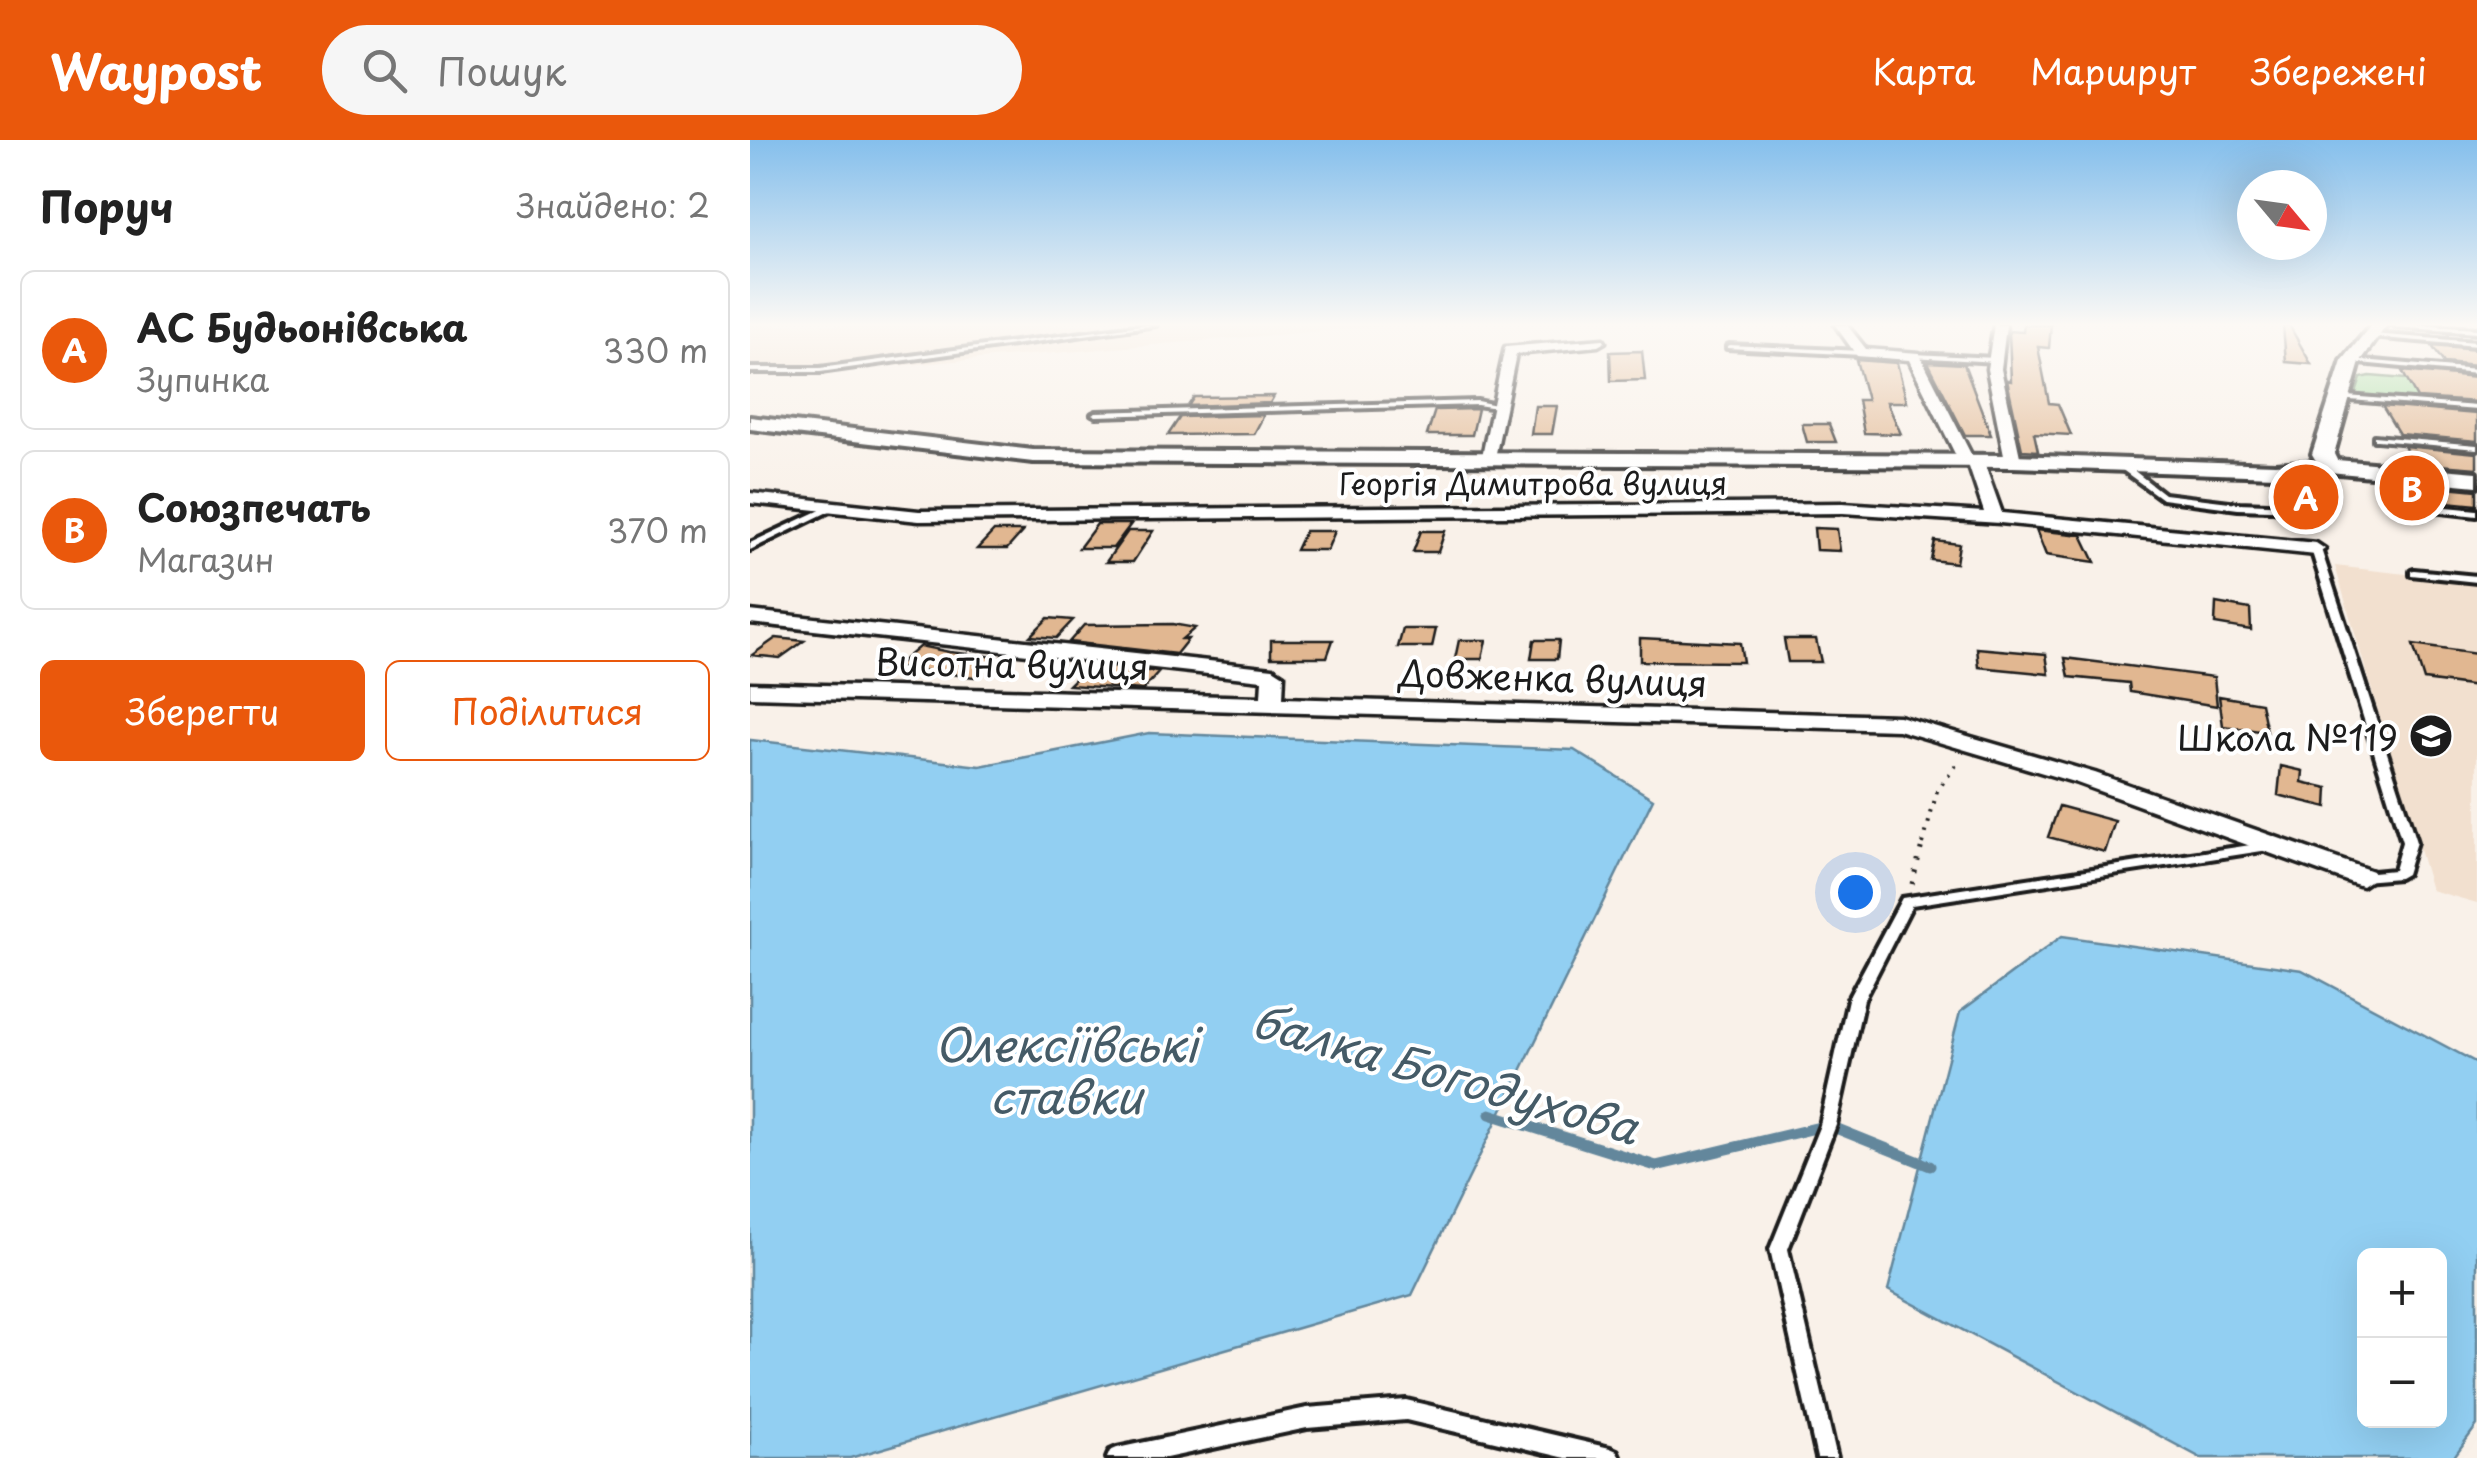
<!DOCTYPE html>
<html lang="uk">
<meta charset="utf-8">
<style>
:root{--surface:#fff;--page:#f6f6f6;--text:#222;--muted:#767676;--line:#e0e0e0;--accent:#ea580c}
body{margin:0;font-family:"Playpen Sans",sans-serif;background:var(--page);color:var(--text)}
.controls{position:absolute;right:30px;bottom:30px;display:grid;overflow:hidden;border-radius:15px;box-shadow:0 10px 40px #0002}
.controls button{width:90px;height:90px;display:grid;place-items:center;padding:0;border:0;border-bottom:2px solid var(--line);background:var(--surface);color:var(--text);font:50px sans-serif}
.compass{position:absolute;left:1487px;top:30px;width:90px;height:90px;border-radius:50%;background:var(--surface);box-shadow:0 10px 40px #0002;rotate:119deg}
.you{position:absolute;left:1105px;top:752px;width:35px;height:35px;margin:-25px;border:8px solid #fff;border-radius:50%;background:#1a73e8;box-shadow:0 0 0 15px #1a73e833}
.badge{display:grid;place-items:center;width:65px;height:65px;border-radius:50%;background:var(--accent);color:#fff;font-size:32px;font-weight:700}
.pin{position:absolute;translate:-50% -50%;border:5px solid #fff;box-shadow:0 2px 10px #0006}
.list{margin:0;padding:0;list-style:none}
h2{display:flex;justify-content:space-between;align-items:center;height:130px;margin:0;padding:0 40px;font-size:42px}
h2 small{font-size:32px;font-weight:400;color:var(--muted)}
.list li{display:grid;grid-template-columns:65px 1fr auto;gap:30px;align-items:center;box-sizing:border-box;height:160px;margin:0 20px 20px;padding:0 20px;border:2px solid var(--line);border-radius:15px}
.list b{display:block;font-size:38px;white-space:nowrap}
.list p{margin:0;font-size:32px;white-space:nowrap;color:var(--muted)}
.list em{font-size:32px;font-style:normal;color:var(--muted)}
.actions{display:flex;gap:20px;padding:30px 40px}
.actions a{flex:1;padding:22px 0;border:2px solid var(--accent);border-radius:15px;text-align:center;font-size:35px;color:var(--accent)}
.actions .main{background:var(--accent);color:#fff}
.icon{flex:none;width:55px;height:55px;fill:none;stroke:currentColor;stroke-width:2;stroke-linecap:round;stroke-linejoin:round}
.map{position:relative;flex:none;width:1727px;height:1318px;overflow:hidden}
header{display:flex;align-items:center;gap:60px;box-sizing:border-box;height:140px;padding:0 50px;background:var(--accent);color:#fff}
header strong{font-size:48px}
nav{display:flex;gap:55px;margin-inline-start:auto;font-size:35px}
.search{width:700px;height:90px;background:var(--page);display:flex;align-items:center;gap:25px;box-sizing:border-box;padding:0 35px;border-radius:55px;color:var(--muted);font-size:38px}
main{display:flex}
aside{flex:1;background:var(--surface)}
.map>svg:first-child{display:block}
.built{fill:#f2e0cf}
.green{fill:#a4dca0;stroke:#607c5e;stroke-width:2.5}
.water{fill:#92cff2;stroke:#63879c;stroke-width:2.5;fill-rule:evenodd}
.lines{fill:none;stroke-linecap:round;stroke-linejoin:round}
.stream-far1{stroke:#63879c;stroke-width:9}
.stream{stroke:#63879c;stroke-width:11}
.building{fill:#e1b791;stroke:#1c1c1c;stroke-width:2.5}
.service-casing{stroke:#1c1c1c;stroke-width:8}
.minor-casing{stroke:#1c1c1c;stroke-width:7}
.tertiary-casing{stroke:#1c1c1c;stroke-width:8}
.path-far1{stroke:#1c1c1c;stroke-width:4;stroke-dasharray:2.5 8;stroke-linecap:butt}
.path{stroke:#1c1c1c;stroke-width:5;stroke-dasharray:2.5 9;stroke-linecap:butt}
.service{fill:#fff;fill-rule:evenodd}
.minor{fill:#fff;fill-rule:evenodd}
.tertiary{fill:#fff;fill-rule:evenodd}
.labels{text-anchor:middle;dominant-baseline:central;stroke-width:8;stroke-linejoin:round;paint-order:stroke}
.far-street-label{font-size:30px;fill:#1c1c1c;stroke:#fff}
.street-label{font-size:35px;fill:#1c1c1c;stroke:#fff}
.poi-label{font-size:35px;fill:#1c1c1c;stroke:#fff;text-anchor:end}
.near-water-label{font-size:45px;font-style:italic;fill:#455b67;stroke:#fff}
</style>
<header>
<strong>Waypost</strong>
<div class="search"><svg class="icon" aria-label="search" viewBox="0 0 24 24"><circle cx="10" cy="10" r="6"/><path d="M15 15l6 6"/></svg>Пошук</div>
<nav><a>Карта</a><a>Маршрут</a><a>Збережені</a></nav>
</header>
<main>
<aside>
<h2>Поруч<small>Знайдено: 2</small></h2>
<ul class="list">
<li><span class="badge">A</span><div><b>АС Будьонівська</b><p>Зупинка</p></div><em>330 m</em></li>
<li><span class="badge">B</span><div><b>Союзпечать</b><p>Магазин</p></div><em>370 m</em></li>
</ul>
<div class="actions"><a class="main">Зберегти</a><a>Поділитися</a></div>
</aside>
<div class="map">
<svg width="1727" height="1318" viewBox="0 0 1727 1318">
<rect width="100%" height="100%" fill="#f9f1e9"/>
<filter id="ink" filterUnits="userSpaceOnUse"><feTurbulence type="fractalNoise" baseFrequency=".01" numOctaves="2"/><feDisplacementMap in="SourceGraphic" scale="20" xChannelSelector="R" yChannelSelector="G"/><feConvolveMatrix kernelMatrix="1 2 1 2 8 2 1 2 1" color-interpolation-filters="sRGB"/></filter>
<g filter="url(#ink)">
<path class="built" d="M0,185H646L70,232L0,227Z
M1585,426L1727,442V763L1681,750Z"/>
<path class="green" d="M1620,236L1727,245V268L1605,256L1611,238Z"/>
<path class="water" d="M399,593L824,610L903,659L662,1155L100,1318H0V600L230,626Z
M1312,796L1552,830L1727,923V1285L1703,1318H1451L1138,1150L1210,872ZM1614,1116H1690V1280H1614Z"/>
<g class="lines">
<path class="stream-far1" d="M740,974L744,975"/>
<path class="stream" d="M740,974L906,1026L1078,985L1180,1026"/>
</g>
<path class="building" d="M1274,185H1301L1299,208L1288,207L1299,263L1308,264L1321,295L1284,293L1288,311L1272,310L1257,240L1261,241L1259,191L1273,192Z
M1533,185H1539L1561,224L1536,222Z
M1682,206L1727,210V226L1694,223Z
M892,211L895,240L861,241L860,212Z
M1106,220L1147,223L1157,262H1137L1151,294L1114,293L1108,260H1117Z
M1178,222L1214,224L1241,295H1215Z
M1652,231L1727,238V262L1667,258Z
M524,256L520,263L438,266L444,257Z
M785,266H807L802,294H781Z
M1632,266L1727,274V301L1649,294Z
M728,269L722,295H677L685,270Z
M514,275L504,294L418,295L430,277Z
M1052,284H1079L1086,302H1057Z
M1654,306L1727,313V328L1663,323Z
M1677,345L1727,350V365L1686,361Z
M347,384H381L363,408H329Z
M1064,388L1087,389L1090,411L1066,410Z
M1286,390L1332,395L1345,422L1296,415Z
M244,391H273L257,409H227Z
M378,391H403L383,422H356Z
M555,391H585L577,410H546Z
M671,391H695L688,412H663Z
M1185,401L1209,404L1206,423L1181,420Z
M1466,463L1500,469L1501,490L1465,484Z
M298,478L323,480L306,498L280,496Z
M422,484L445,488L432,499H438L426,514L319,502L334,485Z
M653,489H686L682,507H648Z
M26,498L54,501L30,518L2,515Z
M890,498L990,503L993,522L890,521Z
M1034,499H1066L1071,522H1038Z
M521,500H583L577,517H521Z
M709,500H736L732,519H705Z
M784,500H809L807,519H781Z
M1663,505L1727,514V547L1674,540Z
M170,506L199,512L246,517L224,537L145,527Z
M1227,508L1296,514L1299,534L1229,527Z
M1315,518L1464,537L1467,566L1380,552L1379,543L1319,537Z
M339,525L409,532L393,550L319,545Z
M1469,556L1511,563L1517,592L1473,586Z
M1531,626L1553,631L1552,642L1578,648L1577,667L1528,655Z
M1309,666L1365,681L1355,712L1298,697Z"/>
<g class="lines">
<defs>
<path id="service" d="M392,185H406L70,232H0V228H70Z
M1643,185H1666L1727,189V193L1646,187Z
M1623,194L1727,202V206L1621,197V195Z
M979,205L1112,211L1115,213L1112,215L977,208V206Z
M1164,214L1246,218L1249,220L1246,222L1162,217V215Z
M1601,219L1727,230V234L1599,222L1598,221Z
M1584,255L1727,266V270L1587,259L1583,257Z
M727,261L751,266L747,268L727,265L346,276L342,274L346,272Z
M1624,296L1727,305V309L1627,300H1624Z
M1367,322H1373L1414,354L1488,363L1575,366V326L1579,324L1583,326V369L1579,372L1488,369L1412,359L1367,326Z
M1677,365L1727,370V376L1674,370V366Z
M77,367L84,369L0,410V403Z
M1566,406L1571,409L1666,702L1656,734L1649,738L1612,741L1605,737L1612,733L1644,730L1652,702L1561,409Z
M1664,430L1727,436V442L1661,435V431Z
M1520,702L1525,703L1527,706L1525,709L1162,765L1114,859L1086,985L1038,1109L1087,1318H1067L1020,1109L1070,985L1098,859L1152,758Z
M656,1260L860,1308L867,1311L870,1318H816L656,1280L557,1288L416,1318H357L360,1311L367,1308L557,1268Z"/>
<path id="minor" d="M1085,185H1097L1116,209L1169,213L1222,316L1233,320L1252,373L1566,403L1575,409L1566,415L1250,383L1093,373L169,381L0,363V353L169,371L1093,363L1234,372L1218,324L1208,320L1159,220L1107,216Z
M1244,185H1256L1251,229L1271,321L1263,326L1255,321L1237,229Z
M853,199L855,202L848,206L766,214L745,318L731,321L755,207Z
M0,471L523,528L534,535L533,558L1149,576L1345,633L1622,731L1625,737L1612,746L1602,743L1327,643L1148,590L0,557V543L511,557L512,540L0,483Z"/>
<path id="tertiary" d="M1621,185H1637L1610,222L1584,314L1587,320L1727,332V346L1579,332L1525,336L1263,327L283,322L0,289V277L283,310L1263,315L1525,324L1566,321L1562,314L1592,221Z"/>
</defs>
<use href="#service" class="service-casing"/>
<use href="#minor" class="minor-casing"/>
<use href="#tertiary" class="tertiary-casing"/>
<path class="path-far1" d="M1173,704L1187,651L1210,620"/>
<path class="path" d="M1162,744L1173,701"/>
<use href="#service" class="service"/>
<use href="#minor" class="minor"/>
<use href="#tertiary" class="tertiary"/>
</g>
</g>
<linearGradient id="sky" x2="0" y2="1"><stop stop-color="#85bfec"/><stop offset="0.5" stop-color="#fcf9f5"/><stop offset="1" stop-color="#fcf9f5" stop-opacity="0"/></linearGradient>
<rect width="1727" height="369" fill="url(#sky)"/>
<defs>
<symbol id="school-disc" viewBox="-11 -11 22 22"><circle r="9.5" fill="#1c1c1c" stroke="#fff"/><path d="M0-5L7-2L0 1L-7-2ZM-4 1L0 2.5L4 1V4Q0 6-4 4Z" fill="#fff"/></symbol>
</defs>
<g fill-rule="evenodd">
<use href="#school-disc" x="1656" y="571" width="50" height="50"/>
</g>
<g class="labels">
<g class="far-street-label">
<text x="783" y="342">Георгія Димитрова вулиця</text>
</g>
<g class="street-label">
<text transform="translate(262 523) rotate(1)">Висотна вулиця</text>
<text transform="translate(803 537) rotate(2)">Довженка вулиця</text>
</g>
<g class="poi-label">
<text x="1648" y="596">Школа №119</text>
</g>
<g class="near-water-label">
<text x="316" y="903">Олексіївські<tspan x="316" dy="52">ставки</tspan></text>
<text transform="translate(696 932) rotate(16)">балка Богодухова</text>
</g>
</g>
</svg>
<div class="controls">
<button>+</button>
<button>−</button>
</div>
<svg class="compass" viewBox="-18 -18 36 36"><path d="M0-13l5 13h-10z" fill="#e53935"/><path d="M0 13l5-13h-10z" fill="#767676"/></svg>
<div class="you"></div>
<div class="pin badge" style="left:1556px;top:357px">A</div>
<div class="pin badge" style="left:1662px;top:348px">B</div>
</div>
</main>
